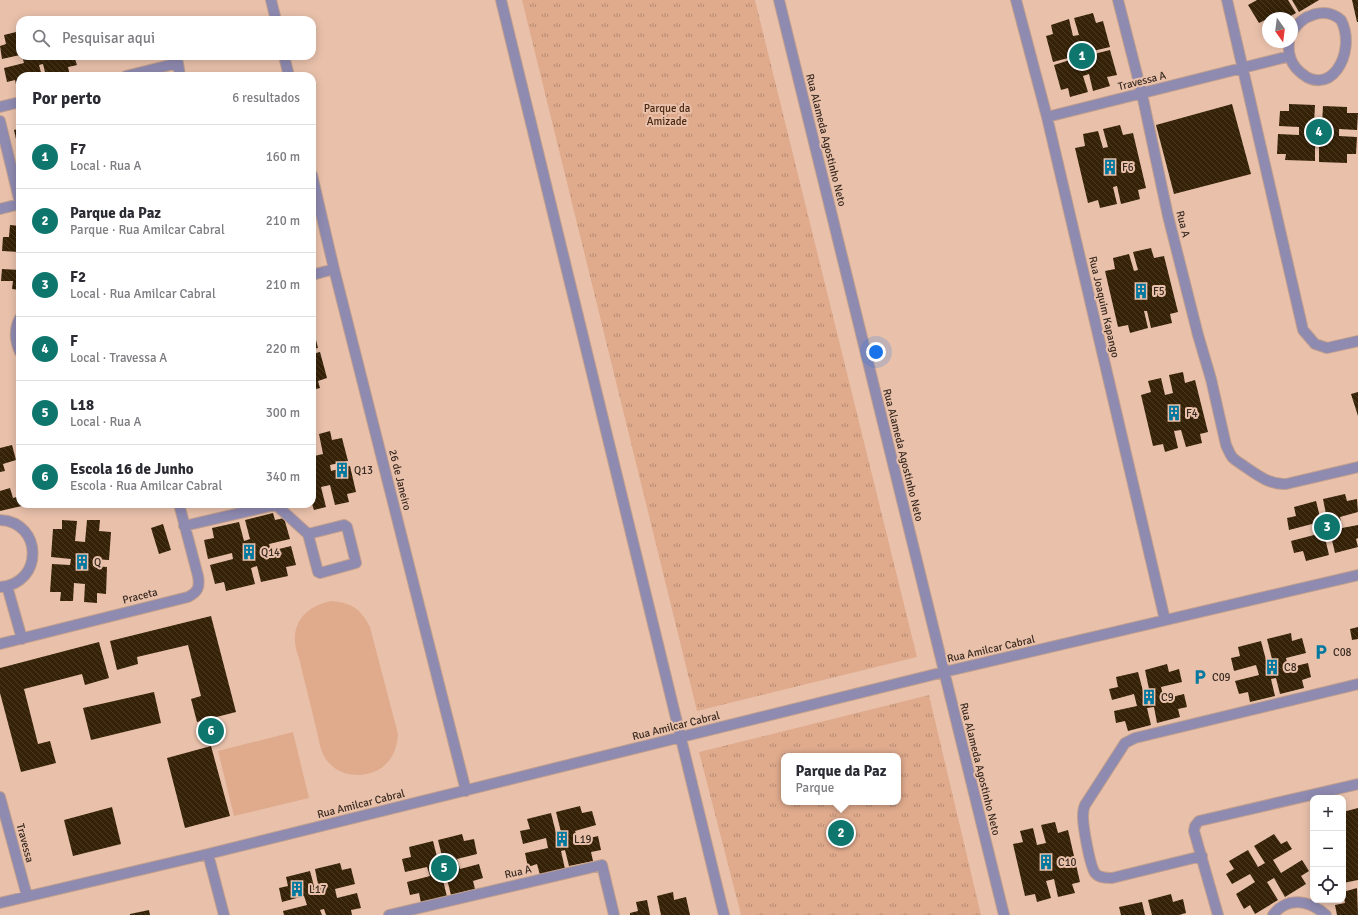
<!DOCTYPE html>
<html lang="pt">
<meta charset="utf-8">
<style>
:root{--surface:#fff;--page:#f7f7f7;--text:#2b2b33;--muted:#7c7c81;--line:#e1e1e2;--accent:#0f766e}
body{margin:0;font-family:Signika,sans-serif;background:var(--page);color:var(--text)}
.controls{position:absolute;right:12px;bottom:12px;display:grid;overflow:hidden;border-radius:8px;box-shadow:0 2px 10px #0003}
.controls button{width:36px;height:36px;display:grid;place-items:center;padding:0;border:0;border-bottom:1px solid var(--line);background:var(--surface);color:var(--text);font:20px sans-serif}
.compass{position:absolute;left:1262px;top:12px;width:36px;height:36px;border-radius:50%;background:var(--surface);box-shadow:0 2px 10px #0003;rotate:166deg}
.you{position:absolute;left:876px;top:352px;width:14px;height:14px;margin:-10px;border:3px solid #fff;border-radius:50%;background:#1a73e8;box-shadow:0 0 0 6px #1a73e833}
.badge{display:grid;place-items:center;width:26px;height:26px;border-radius:50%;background:var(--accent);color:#fff;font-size:13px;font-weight:700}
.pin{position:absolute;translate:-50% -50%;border:2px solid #fff;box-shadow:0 1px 4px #0006}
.popup{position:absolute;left:781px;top:753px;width:120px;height:52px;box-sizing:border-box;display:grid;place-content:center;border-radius:8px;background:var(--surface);filter:drop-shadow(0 1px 3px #0005);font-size:13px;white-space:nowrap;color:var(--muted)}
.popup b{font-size:15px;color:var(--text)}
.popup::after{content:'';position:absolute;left:50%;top:100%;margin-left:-8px;border:8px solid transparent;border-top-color:var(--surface)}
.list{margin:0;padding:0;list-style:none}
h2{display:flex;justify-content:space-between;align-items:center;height:52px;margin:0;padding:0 16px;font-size:17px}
h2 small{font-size:13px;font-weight:400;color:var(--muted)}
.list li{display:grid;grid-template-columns:26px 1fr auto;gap:12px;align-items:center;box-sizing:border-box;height:64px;padding:0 16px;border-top:1px solid var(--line)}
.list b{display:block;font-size:15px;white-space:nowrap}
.list p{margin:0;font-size:13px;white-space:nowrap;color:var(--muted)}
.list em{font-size:13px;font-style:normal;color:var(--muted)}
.icon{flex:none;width:22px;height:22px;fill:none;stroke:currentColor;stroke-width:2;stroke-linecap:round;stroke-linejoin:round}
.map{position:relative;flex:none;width:1358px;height:915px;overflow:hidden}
.search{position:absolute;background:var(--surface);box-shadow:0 2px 10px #0003;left:16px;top:16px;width:300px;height:44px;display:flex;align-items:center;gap:10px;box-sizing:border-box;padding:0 14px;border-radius:12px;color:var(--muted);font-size:15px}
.panel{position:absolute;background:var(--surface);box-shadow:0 2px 10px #0003;left:16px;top:72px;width:300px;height:436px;border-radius:12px}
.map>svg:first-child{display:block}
.grass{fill:url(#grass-tufts);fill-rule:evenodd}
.garden{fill:#e0ab8d}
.building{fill:url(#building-back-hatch)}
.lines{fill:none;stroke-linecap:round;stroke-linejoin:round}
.minor-casing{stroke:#c2a08d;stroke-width:12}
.minor{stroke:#8f8ab0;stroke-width:10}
.labels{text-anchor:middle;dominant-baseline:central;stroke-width:4;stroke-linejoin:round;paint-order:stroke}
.street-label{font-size:11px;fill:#392a21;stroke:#e9c1ab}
.park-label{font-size:11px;fill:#4c2913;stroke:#e9c1ab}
.poi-label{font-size:11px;fill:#392a21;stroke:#e9c1ab;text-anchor:start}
</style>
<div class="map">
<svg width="1358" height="915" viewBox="0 0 1358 915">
<defs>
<pattern id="grass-tufts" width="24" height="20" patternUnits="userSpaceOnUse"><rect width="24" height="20" fill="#e0ab8d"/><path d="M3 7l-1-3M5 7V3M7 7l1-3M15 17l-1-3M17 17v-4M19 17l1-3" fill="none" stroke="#b78b73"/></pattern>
<pattern id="building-back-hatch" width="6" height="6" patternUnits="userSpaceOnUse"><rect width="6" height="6" fill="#362207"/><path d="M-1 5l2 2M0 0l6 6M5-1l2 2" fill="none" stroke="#4b3a22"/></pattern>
</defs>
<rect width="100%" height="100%" fill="#e9c1ab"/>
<path class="grass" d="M522,0H755L917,657L697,711Z
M929,695L981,915H741L699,752ZM784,756H898V802H784Z"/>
<path class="garden" d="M332,601C352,603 361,609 370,627L398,734C397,750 391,764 376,771C357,780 332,774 323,754C319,745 318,734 315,724C310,702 304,680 299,658C287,629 302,606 332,601Z
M293,732L309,798L234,816L218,751Z"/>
<path class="building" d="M1257,0H1288L1296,13L1287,18H1268V26L1265,20L1259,23L1248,5Z
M1292,0H1319L1299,12Z
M1352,0H1358V22H1357Z
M1093,13L1096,23L1103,21L1110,47L1093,51L1094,54L1110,50L1117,75L1107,77L1110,86L1093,91L1089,74L1083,76L1088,92L1070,97L1068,88L1061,90L1054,65L1073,59L1072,57L1053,62L1046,36L1053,34L1051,25L1069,19L1073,36L1079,35L1074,18Z
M20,31V55L2,59L0,46L6,44L4,35Z
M22,56H74L77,65L68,67L70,76H46L43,64L39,65L42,76H20V89H17L15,80L7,82L4,68L24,63Z
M1232,104L1251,174L1174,194L1156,125Z
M1289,104L1315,105L1314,124H1322L1323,106L1347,107V113H1358L1357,130L1339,129V136L1357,137L1356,154H1347V163L1319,162V145H1315V161L1285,160L1286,154H1277L1278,134L1299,135V127L1279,126L1280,111H1289Z
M1120,125L1123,135L1133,133L1146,188L1138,190L1140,199L1121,204L1117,186L1113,187L1117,204L1100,208L1098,200L1088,203L1075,148L1085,146L1083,134L1098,131L1103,148L1108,147L1103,129Z
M20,128V153H19L14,130Z
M10,225L20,226V252L2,251L3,237H9Z
M1151,248L1154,258L1164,256L1178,312L1170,314L1172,323L1151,328L1147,311H1144L1148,328L1130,333L1128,325L1118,327L1105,271L1115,269L1113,258L1129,254L1134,271L1138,270L1133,252Z
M2,269L20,270V290L12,289L13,281H1Z
M312,324L318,348L312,349Z
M320,352L327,378L318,381L320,388L312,390V354Z
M1183,372L1185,383L1195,380L1208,432L1200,434L1202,443L1186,447L1181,430L1174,431L1178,448L1165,452L1163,444L1153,446L1141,395L1151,392L1148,381L1161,378L1165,395L1173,393L1169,375Z
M1358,392V416L1351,394Z
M330,431L332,440L342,438L348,461L330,465L331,471L350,466L356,492L347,494L349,502L335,505L330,485L321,487L326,507L314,510L312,504V476L316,475L314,469H312V448L314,456L323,454L319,434Z
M12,445L16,460L3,464L5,471L0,472V448Z
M10,488L13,498L20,496V504L26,505L0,511V491Z
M1345,494L1347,501L1357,499L1358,512L1340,517L1342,528L1358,525V538L1356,539L1358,547L1335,553L1331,536L1325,538L1329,555L1306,561L1303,551L1294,553L1291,541L1314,535L1312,524L1289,530L1287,518L1296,516L1294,507L1316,501L1321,521L1327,519L1323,499Z
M273,513L275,520L284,518L290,539L269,544L271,551L291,546L296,565L286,567L288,576L261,582L257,566L251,568L255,584L226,591L224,582L215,584L210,565L233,559L232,553L208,559L204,540L214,538L212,528L239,522L244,541L250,539L245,520Z
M62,520L77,521L75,541L85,542L87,520H100L99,531L111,532L109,560L93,559V566L107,567L106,594L97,593V603L84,602L85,584L74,583L73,601H60L61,592H50L52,564L70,565L71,559L51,557L53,529H62Z
M163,524L171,550L159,554L151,528Z
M211,616L236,712L197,722L191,699L201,696L188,645L137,657L138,664L117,670L110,641Z
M1358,627V639L1352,640L1350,629Z
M1291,633L1292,641L1302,638L1306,653L1286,658L1288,668L1308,663L1311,677L1302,680L1304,688L1280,694L1276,678L1271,679L1275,696L1250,702L1248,692L1239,694L1235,681L1259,675L1256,665L1234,671L1231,658L1240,656L1238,647L1261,641L1266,660L1272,659L1267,639Z
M99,642L109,678L85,685L82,674L24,689L38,744L50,741L56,763L21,772L0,693V668Z
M1167,664L1169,672L1179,669L1182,682L1161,687L1164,699L1184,694L1187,707L1178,709L1180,717L1157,723L1154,707L1147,708L1151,725L1128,731L1125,721L1116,723L1114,711L1137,706L1134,694L1112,700L1109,689L1118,687L1116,677L1138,672L1143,691L1149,689L1145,670Z
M154,692L161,723L91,740L83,708Z
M211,746L230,816L185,828L167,758Z
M580,806L582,813L592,811L596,825L575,831L578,841L598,836L601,850L591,852L593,861L569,866L565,850L561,851L565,869L540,875L537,864L528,867L525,853L548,848L546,838L523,844L520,831L530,829L527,819L551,813L556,833L561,832L556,812Z
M112,807L121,844L73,856L64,820Z
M1358,808V880L1343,883V812Z
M1055,822L1058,833L1068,830L1080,882L1072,884L1075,893L1058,897L1054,879L1046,881L1051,898L1037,902L1035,894L1025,896L1013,844L1023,842L1020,831L1033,828L1037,845L1046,843L1041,825Z
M462,834L464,841L474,839L477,854L457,859L460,869L479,864L483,878L473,881L475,889L451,895L447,879L443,880L447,897L421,903L419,893L410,895L407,882L430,876L427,867L405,872L402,859L411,857L409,847L433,841L438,861L443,860L438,840Z
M1274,834L1281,844L1287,841L1292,849L1273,860L1281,873L1302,860L1309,871L1301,876L1306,884L1285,897L1274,878L1267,882L1278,900L1255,914L1250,905L1244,909L1236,894L1255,882L1250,874L1232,884L1226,874L1234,869L1229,861L1248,850L1258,867L1265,863L1254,846Z
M340,863L342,870L351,868L355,884L335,889L337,898L357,893L361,908L351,910L352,915H326L324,909L320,910L322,915H284L283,911L307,905L304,896L282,902L279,888L288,886L286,877L310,871L315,890L319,889L315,869Z
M1357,888L1358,915H1337L1335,905L1345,903L1343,892Z
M673,892L674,900L686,897L690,915H661L657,896Z
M1171,894L1173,902L1183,899L1186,913L1179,915H1152L1148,900Z
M647,900L650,915H630V913L638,911L636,902Z
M1142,902L1145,915H1121L1119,907Z
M149,910L150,915H130V914Z"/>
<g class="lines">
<defs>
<path id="minor" d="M271,0L276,20
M501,0L724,915
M779,0L1004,915
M1016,0L1047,117L1165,620
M1118,0L1142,94L1168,216L1198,335L1211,379L1226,445C1228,449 1230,455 1233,458C1236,461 1240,463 1244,466C1257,475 1270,485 1286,484L1358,467
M1227,0L1303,330L1315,344L1327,348L1358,341
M1289,42C1288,51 1290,61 1296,68C1328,104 1358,53 1341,20C1325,6 1302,15 1292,32
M284,56L289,76
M126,76L178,63L180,76
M0,107L20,102
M1047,117L1290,56
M0,121L20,203
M312,175L334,269L466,791
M0,209L20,204
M312,275L334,269
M20,318C14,329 15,341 20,352
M275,504L308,534
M0,520C43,522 44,584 0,587
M344,525L347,527L356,563L320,573L318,572L308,534Z
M184,526L275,505
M7,586L22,639
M0,644L188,597C198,592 200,587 198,576L179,504
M0,797L27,896
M208,854L224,915
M1202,856L1112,878C1106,878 1099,878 1095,873C1090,866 1083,827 1083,817C1083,813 1083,809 1085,805L1125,743L1135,738L1358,684
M0,903L208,854L944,672L1358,575
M389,915L602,865L614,915
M1218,915L1194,831L1195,826L1199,821L1358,784
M1273,915C1288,895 1310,901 1326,915"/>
</defs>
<use href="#minor" class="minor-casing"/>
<use href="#minor" class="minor"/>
</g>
<defs>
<symbol id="building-bare" viewBox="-9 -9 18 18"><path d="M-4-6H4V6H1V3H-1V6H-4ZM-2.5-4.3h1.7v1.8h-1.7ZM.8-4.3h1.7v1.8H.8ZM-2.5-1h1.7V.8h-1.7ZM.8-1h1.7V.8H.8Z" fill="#0078a0" stroke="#e9c1ab" stroke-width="2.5" paint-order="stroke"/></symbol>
<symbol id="parking-bare" viewBox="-9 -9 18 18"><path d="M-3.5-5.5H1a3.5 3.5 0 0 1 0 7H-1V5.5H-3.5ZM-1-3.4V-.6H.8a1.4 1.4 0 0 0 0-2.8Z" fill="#0078a0" stroke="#e9c1ab" stroke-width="2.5" paint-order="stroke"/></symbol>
</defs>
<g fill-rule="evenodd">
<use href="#building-bare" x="1099" y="156" width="22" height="22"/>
<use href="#building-bare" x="1130" y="280" width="22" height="22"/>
<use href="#building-bare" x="1163" y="402" width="22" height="22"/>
<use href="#building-bare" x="331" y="459" width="22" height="22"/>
<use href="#building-bare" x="238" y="541" width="22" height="22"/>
<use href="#building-bare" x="71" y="551" width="22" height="22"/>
<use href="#parking-bare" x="1310" y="641" width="22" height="22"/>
<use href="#building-bare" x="1261" y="656" width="22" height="22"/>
<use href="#parking-bare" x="1189" y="666" width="22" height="22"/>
<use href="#building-bare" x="1138" y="686" width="22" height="22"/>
<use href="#building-bare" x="551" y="828" width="22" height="22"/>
<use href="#building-bare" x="1035" y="851" width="22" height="22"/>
<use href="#building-bare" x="286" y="878" width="22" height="22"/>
</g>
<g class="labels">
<g class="street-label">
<text transform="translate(1142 81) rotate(-14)">Travessa A</text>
<text transform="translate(826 140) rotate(76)">Rua Alameda Agostinho Neto</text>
<text transform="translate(1183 224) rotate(76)">Rua A</text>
<text transform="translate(1104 307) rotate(77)">Rua Joaquim Kapango</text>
<text transform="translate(903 455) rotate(76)">Rua Alameda Agostinho Neto</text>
<text transform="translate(400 480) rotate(76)">26 de Janeiro</text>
<text transform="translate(140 596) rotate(-14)">Praceta</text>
<text transform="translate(991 649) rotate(-13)">Rua Amilcar Cabral</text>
<text transform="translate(676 726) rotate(-14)">Rua Amilcar Cabral</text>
<text transform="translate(980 769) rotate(76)">Rua Alameda Agostinho Neto</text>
<text transform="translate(361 804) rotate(-14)">Rua Amilcar Cabral</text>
<text transform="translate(25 843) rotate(75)">Travessa</text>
<text transform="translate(518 872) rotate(-13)">Rua A</text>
</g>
<g class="park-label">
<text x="667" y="108">Parque da<tspan x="667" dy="13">Amizade</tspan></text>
</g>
<g class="poi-label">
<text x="1122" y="167">F6</text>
<text x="1153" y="291">F5</text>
<text x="1186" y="413">F4</text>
<text x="354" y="470">Q13</text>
<text x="261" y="552">Q14</text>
<text x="94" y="562">Q</text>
<text x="1333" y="652">C08</text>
<text x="1284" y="667">C8</text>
<text x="1212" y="677">C09</text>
<text x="1161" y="697">C9</text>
<text x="574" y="839">L19</text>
<text x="1058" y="862">C10</text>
<text x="309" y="889">L17</text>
</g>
</g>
</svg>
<div class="controls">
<button>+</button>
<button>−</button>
<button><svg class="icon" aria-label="locate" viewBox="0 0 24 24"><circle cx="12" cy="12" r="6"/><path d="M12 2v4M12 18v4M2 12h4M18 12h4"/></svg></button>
</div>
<svg class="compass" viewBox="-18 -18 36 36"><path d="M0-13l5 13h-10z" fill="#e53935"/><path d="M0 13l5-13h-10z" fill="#7c7c81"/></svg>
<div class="you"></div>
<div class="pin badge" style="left:1082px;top:56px">1</div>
<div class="pin badge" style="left:841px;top:833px">2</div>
<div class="popup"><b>Parque da Paz</b>Parque</div>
<div class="pin badge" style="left:1327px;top:527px">3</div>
<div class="pin badge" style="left:1319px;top:132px">4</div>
<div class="pin badge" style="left:444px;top:868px">5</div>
<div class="pin badge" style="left:211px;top:731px">6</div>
<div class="search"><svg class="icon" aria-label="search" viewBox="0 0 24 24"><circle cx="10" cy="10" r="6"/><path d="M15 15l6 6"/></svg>Pesquisar aqui</div>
<section class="panel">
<h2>Por perto<small>6 resultados</small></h2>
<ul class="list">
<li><span class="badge">1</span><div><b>F7</b><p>Local · Rua A</p></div><em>160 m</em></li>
<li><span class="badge">2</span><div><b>Parque da Paz</b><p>Parque · Rua Amilcar Cabral</p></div><em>210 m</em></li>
<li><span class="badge">3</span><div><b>F2</b><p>Local · Rua Amilcar Cabral</p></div><em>210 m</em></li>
<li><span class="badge">4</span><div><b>F</b><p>Local · Travessa A</p></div><em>220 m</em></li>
<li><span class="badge">5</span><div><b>L18</b><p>Local · Rua A</p></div><em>300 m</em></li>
<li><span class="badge">6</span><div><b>Escola 16 de Junho</b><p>Escola · Rua Amilcar Cabral</p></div><em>340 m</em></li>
</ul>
</section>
</div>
